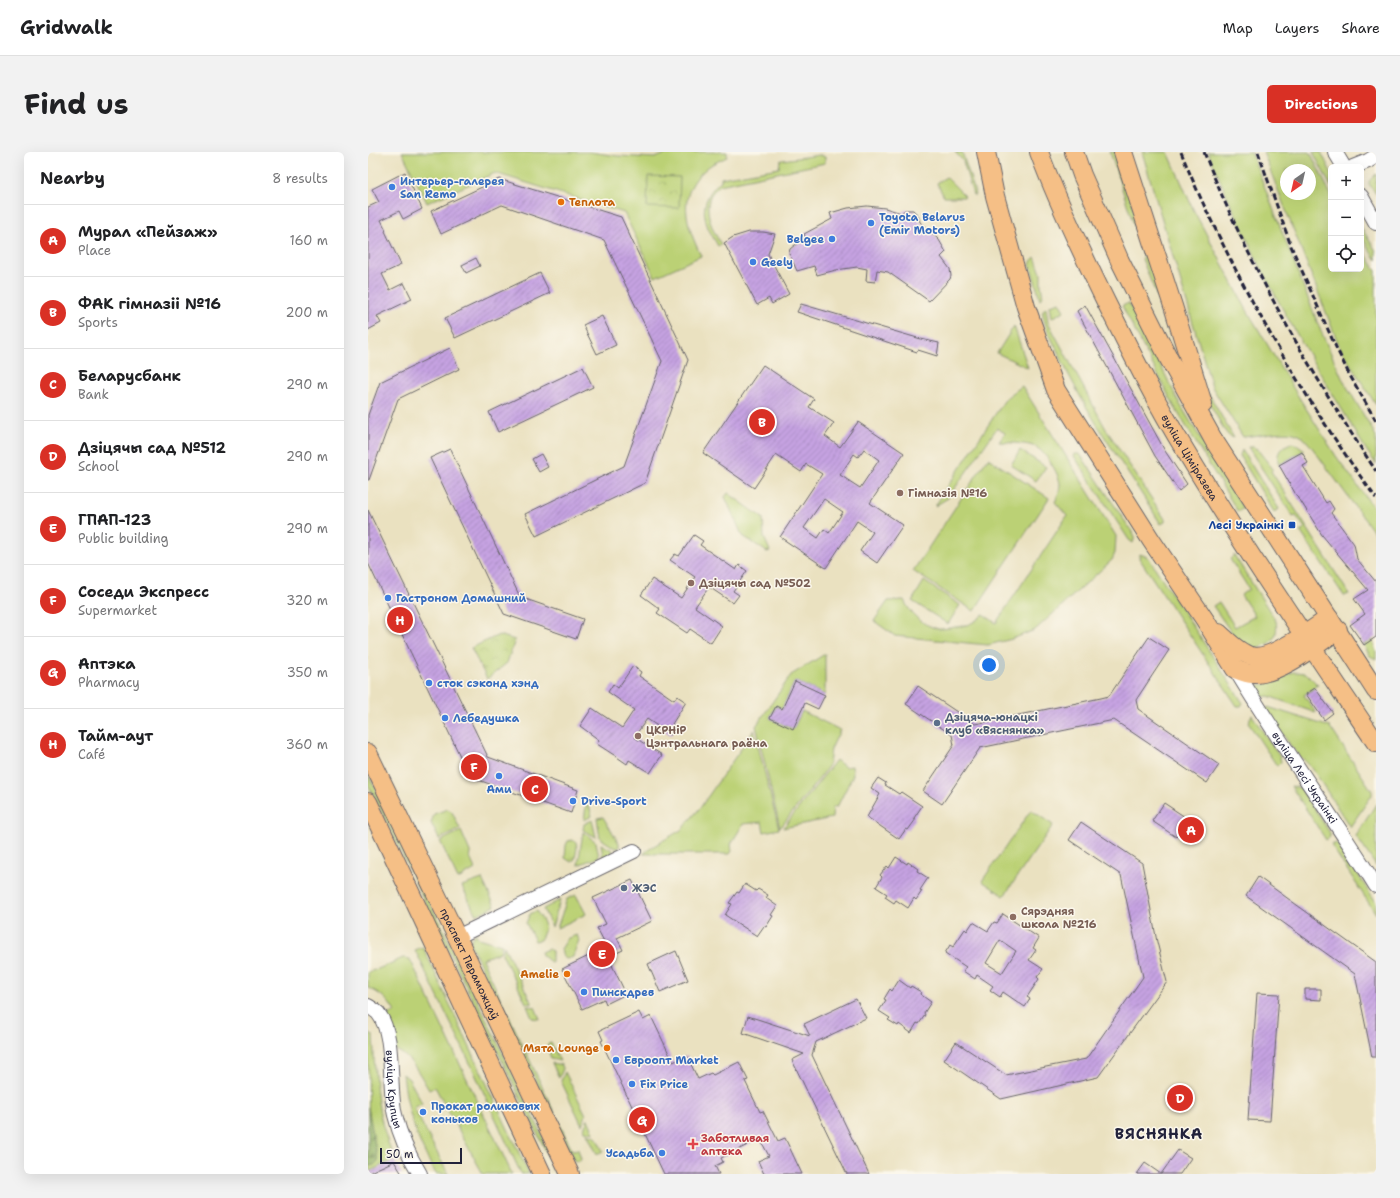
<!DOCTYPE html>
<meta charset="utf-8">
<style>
:root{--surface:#fff;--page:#f2f2f2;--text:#202124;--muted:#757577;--line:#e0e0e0;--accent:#d93025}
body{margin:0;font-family:"Shantell Sans",sans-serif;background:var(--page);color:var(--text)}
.controls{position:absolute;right:12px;top:12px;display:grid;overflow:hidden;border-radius:6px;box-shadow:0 4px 16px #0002}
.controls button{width:36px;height:36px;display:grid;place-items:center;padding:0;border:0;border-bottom:1px solid var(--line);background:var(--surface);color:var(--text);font:20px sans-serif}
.compass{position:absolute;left:912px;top:12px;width:36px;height:36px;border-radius:50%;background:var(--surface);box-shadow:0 4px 16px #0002;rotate:214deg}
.scale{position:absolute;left:12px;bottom:10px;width:82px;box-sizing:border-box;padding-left:4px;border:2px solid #22223b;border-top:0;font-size:11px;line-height:14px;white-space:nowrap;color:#22223b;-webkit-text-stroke:3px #fbf7ec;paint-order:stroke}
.you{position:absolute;left:621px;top:513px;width:14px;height:14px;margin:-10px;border:3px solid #fff;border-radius:50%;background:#1a73e8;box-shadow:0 0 0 6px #1a73e833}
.badge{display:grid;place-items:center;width:26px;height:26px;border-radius:50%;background:var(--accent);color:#fff;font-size:13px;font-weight:700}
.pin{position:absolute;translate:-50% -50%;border:2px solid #fff;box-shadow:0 1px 4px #0006}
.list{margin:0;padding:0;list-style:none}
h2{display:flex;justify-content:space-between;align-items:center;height:52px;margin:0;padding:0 16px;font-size:17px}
h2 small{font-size:13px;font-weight:400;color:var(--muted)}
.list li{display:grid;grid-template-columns:26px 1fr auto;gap:12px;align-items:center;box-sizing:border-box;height:72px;padding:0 16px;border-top:1px solid var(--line)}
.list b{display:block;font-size:15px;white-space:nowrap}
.list p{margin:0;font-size:13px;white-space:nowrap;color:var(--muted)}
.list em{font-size:13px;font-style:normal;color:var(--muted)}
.icon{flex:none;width:22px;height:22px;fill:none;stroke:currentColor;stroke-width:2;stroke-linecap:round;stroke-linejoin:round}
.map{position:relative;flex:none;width:1008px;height:1022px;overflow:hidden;border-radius:6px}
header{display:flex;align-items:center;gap:24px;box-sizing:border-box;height:56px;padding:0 20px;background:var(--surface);border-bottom:1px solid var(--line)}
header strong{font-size:19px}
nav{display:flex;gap:22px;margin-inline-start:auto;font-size:14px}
.intro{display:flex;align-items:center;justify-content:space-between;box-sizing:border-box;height:96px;padding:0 24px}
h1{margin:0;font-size:28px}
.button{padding:10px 18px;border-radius:6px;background:var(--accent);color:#fff;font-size:14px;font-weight:700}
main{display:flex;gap:24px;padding:0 24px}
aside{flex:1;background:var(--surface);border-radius:6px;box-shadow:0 4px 16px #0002}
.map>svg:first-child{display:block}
.green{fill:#bbd175;stroke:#6e7a58;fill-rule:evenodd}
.forest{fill:url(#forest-firs);stroke:#5b6a50}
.park{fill:url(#park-crowns);stroke:#6e7a58}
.building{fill:url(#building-hatch);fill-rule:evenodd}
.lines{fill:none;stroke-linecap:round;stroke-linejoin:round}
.minor-casing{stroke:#68656a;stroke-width:16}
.major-casing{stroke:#68656a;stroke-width:20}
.minor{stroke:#fff;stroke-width:14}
.major{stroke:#f5bf86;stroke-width:18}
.rail{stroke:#22223b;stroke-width:3;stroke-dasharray:6 3;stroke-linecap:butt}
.shop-dot{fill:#3f7fe0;stroke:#fbf7ec;stroke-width:1.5}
.food-dot{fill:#e8710a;stroke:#fbf7ec;stroke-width:1.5}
.education-dot{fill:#8d6e63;stroke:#fbf7ec;stroke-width:1.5}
.transit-dot{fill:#1a4fb4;stroke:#fbf7ec;stroke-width:1.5}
.service-dot{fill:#5c6f8a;stroke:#fbf7ec;stroke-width:1.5}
.health-dot{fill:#e0444e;stroke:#fbf7ec;stroke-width:1.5}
.labels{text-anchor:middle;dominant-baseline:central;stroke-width:3;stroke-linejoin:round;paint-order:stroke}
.shop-label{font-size:11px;font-weight:bold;fill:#366cbe;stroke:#fbf7ec;text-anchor:start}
.food-label{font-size:11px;font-weight:bold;fill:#c56008;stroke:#fbf7ec;text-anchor:end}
.street-label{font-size:11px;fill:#22223b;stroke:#fbf7ec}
.education-label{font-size:11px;font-weight:bold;fill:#785e54;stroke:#fbf7ec;text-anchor:start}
.transit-label{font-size:11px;font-weight:bold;fill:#164399;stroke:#fbf7ec;text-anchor:end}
.service-label{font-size:11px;font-weight:bold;fill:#4e5e75;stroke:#fbf7ec;text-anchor:start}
.health-label{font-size:11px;font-weight:bold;fill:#be3a42;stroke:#fbf7ec;text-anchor:start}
.district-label{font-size:15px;font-weight:bold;letter-spacing:1px;fill:#22223b;stroke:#fbf7ec}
</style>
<header>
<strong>Gridwalk</strong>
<nav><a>Map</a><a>Layers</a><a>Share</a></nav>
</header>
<div class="intro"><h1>Find us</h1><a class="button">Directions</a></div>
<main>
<aside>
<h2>Nearby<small>8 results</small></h2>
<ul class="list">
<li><span class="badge">A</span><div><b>Мурал «Пейзаж»</b><p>Place</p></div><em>160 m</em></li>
<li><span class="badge">B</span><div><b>ФАК гімназіі №16</b><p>Sports</p></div><em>200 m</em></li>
<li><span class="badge">C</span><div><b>Беларусбанк</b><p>Bank</p></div><em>290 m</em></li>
<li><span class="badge">D</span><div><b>Дзіцячы сад №512</b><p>School</p></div><em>290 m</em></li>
<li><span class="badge">E</span><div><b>ГПАП-123</b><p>Public building</p></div><em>290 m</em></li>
<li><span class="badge">F</span><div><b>Соседи Экспресс</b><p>Supermarket</p></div><em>320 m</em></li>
<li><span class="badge">G</span><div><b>Аптэка</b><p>Pharmacy</p></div><em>350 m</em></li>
<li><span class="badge">H</span><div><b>Тайм-аут</b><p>Café</p></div><em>360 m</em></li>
</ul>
</aside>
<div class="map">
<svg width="1008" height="1022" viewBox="0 0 1008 1022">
<defs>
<pattern id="forest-firs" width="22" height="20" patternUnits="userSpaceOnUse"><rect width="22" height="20" fill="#94b366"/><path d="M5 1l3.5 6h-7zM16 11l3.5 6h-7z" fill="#789155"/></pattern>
<pattern id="park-crowns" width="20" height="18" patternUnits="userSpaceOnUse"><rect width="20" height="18" fill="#bbd175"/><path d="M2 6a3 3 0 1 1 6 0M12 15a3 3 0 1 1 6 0" fill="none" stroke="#a0b366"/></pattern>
<pattern id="building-hatch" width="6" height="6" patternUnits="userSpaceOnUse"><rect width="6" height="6" fill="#c6a3e2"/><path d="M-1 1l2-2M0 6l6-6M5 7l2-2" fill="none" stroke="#a084b8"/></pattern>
</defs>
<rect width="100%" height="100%" fill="#fbf7ec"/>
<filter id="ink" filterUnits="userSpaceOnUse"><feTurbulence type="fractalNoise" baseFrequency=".025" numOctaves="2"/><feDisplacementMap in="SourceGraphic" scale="8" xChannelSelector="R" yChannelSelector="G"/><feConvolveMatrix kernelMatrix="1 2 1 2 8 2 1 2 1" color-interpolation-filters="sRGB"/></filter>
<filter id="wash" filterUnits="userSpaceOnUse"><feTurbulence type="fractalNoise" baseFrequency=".012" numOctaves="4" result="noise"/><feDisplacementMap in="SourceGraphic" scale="16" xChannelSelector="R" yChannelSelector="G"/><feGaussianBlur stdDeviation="0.9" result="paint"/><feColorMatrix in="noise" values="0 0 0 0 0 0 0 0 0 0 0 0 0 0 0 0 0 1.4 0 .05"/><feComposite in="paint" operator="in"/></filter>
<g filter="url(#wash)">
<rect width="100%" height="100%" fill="#eae1c0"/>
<path class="green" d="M34,0H222L250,4L287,6L303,0H359V5C353,8 345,11 340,15C307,41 318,72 333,104L287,125L256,61L127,21L59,51Z
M587,0H594L608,43H605L595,9Z
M742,0H748L797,159L795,160L774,107L776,104Z
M774,0H800L826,59L880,160L927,239L968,304L1008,359V383L943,294C939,290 936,285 931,283C919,276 889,284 875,285L844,235Z
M840,0H883L952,177L975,228L1008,284V312L997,296C963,238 926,181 896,122C876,82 857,41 840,0Z
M895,0H942L963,43V117H993V94L1008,119V253L972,196ZM918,18H942V42H918Z
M945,0H953L963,20V35Z
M452,3L457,5V11L352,33C349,36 343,41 342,45C336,61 345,79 353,92L350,94C345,85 338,75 337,65C334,52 342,37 353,29V26L411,16L412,9L414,8Z
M1008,22V42L1001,32V29Z
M578,25L597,44L596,45H576L569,31Z
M993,75L1008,99V108L993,84Z
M667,105L673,121V133L675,145L672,147L662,112L664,108Z
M691,150L696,159L684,166L682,153Z
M761,151L813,254L875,356L870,360L807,256L754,154Z
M678,155L680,170L738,277L797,367V370L793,372L789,366C755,312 716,259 690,200C685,189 677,176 675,163C674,160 675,158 678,155Z
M646,174L660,216L629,201Z
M654,234L748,384L747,401L744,408L667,478L644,487L620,493L527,484L506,469L520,449L536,448C542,462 555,474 571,477C576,477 582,476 587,475C599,474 607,471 615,462L628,471L699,364L687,350C690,344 692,338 692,332C691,321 676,298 666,294C655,291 642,291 631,290L637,281L629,276L580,346L567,354L638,246Z
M841,242L866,286L861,284L857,279L838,245Z
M924,291L930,293L937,298L911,313C907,301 913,294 924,291Z
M880,295H885L889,297L905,317L903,319L981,442L976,444L932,379L937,376L928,364L925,365Z
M652,298L678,315L668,329L643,313Z
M874,298L911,357L906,360L873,306L872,303Z
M706,302H712L767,384L765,391L761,388L706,304Z
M620,306L681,346L606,459L545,419Z
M360,341L395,366L396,385L402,399L399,400L375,384L373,381L357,345Z
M772,402L780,405L875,551L873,554H869L771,406Z
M866,403L908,469C911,488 902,492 885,497L868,487L845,454L851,450L867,475L887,464L873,443L881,437L862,407Z
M556,429L592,453L580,472L544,449Z
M1004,487L1008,500V507L1002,504L995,492L996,493Z
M457,502V543L427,529L414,557L408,554L402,566L425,577L434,559L472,578L463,597L461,613L454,623L412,676L388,574L423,523Z
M926,520L938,521L950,533L936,543L948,561L900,544L891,546L883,534C903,534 908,524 926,520Z
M900,555L962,575L1004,639V643L982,675L944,616L925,597L898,558Z
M884,563L912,605L913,610L909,614L881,572L882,566Z
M386,578L411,677L396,680L394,670L375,672L363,692L364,699L362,702H275L284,695L313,678L332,656Z
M468,608L477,615L484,614L485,623L469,655H465L464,666L415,676Z
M0,622L193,1022H189L0,632Z
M923,634L933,636L962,681V685L958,688Z
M219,647L224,664L216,668Z
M1008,652V714L988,684Z
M80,657L84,660L92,677L71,687L63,671L66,662Z
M663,658L685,673L636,744L614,729Z
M235,665L251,691V696H247L232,686L229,666Z
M224,668L228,685L215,678L216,672Z
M93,679L103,702L102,706L107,717L90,727L72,689Z
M215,680L228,690L231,705L210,713Z
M969,691L1008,750V762L963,693Z
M233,692L244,698L245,701L235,705Z
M114,727L127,754L108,763L94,734Z
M208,743L218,762L189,776L199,747Z
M192,748L184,775L175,757Z
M168,759C177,771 180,774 172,788L167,789L158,771L162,762Z
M108,782L110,786L134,793L132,800L114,807L204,998L210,997L213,1007L212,1009H206L102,791L104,785Z
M209,783L211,788L205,805L199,807L195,805L193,797L200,786Z
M136,794L164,852L158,851L134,802Z
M55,795L161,1022H153L102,911L47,798Z
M180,797L184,799V811L174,803L173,800Z
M35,806L42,807L144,1022H115L67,935L61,938C52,923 44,906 28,898L19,863L27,860C20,848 13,841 0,836V820L10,817Z
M159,854L167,855L172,867L164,866Z
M0,880L5,883C7,917 7,952 18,984C20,992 24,1000 27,1007L2,1019L1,1022Z
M183,891L192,909L183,907L180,898V892Z
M184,911L194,913L195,917L191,926Z
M197,920L218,963L214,973L193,929Z
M35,922L41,927L54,951L46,956L80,1022H68C49,989 39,960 35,922Z
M220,967L226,981L217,979L216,977Z
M219,982L228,985L235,999L229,1002Z"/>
<path class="forest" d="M0,955L10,1009L6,1013L0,1014Z"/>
<path class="park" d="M280,24L312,25L311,56L279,55Z
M131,483L147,488L139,511L119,527L103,496Z
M203,688L208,690L209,696L207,707L203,710L197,706L198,693L200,689Z"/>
<g id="blocks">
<path class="building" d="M37,20L54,57L35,67L31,59L13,68L18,78L17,79L33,113L14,122L22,138L36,131L44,147L9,164L13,171L0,178V55L11,50L4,37Z
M131,27L253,65L320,208L277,331L168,384L157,362L256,314L294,209L236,88L134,53L73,82L63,59Z
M499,54L517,56L533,61L537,58H545L550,63L552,70L571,88L578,100L573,105L582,117L583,124L582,127L561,149L520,120L509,118L507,130L498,129L499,117L489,115L468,118L449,123L446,114L429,119L421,101L422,97L427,93L438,87L436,82L464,67L462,61L480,56Z
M381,80H395L407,82L400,102L421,142L404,152L401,146L389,153L356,91L365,85Z
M108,106L112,114L98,121L94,113Z
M172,121L182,141L87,186L77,166Z
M433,152L553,187L571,191L569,204L550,198L549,200L429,160Z
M717,153L797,299L819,332L811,339L787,304L709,159Z
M234,164L248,193L229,202L215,173Z
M82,196L91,217L30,247L1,328H0V263L12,230Z
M395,213L446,247L441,255L466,271L457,284L472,295L490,270L536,301L502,351L535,373L509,411L492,399L505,380L489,369L458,416L412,385L454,322L438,312L433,320L408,303L386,336L335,301ZM496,297L511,308L492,336L472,323L486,302L490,305ZM456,347L475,360L461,381L456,377L450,386L436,376Z
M215,215L225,235L130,280L121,260Z
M82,297L152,445L215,467L208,487L136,462L62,306Z
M934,300L940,311L935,314L958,351L961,349L966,357L963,361L986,392L989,407L1008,430V485L996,493L982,473L997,462L986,447L1000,438L954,383L932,348H931L911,313Z
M173,302L180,315L171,320L164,307Z
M0,358L120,605L210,638L203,661L102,625L0,411Z
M326,383L335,389L332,393L368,418L371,413L379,419L365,439L371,443L365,451L341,435L327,455L354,474L343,491L322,477L319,481L289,461L292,457L273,443L284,427L313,446L327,425L302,408L307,402L311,404Z
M781,485L801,498L768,548L770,557L851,613L839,631L746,568L612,596L574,652L555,639L586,593L584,583L538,552L550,534L607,572L733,546L741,544Z
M265,514L273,520L271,524L306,548L309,544L318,550L304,572L308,575L303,583L279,567L266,585L294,603L282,621L261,608L259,612L246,603L229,592L231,588L212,574L224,556L254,576L266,558L240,540L245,532L250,536Z
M427,529L457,543L450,557L437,551L425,577L402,566L408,554L414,557Z
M947,536L965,561L956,568L938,542Z
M510,626L518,631L517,633L531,642L533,640L554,654L546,666L548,667L540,678L538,677L531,687L499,665L512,642L503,636Z
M796,651L829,673L820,685L812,680L808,685L784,669Z
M713,670L774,711L789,790L799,830L730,925L633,947L576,908L588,890L638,923L718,907L775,825L753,723L701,688Z
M528,705L539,712L540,710L550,717L549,719L560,726L552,738L554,739L548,748L546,746L540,756L528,748L526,751L517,745L519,742L508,735L514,725L512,723L519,714L521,716Z
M890,725L1008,810V905H1004L987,822L878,744Z
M264,728L284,769L249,786L255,798L240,805L258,842L238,852L236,847L214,857L194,817L239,795L229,776L238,772L225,746Z
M377,732L388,739L390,737L400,743L398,746L409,754L403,763L405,764L398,775L396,774L389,784L357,763L364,752L361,751L369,740L371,741Z
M635,762L671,786L665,796L668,798L661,808L675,817L669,825L671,827L659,845L662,847L657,855L635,840L632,845L622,838L625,834L609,823L607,827L595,819L598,815L577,801L582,793L585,795L597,777L599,779L605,770L620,779L626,770L629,771ZM632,788L648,799L634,821L618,811Z
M308,799L320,828L292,840L280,812Z
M531,828L542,836L543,834L553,840L552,842L563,850L556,861L557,863L551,872L549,871L543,881L531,872L530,874L520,868L522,866L511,859L518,848L516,847L522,837L524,839Z
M937,837H953V848L937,847Z
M889,841L911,842L902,969L880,968Z
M488,847L498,866L448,890L444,903L501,1022H479L424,908L436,902L375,881L380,864L442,884L436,872Z
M271,860L275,868L283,864L305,910L319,904L330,927L343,921L345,923L371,910L380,928L377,929L392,960L395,959L410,989L417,986L434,1022H396L390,1009L401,1004L392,987L353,1006L355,1010L347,1014L351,1022H296L233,889L235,888L231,879Z
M810,998L823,1006L812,1022H769L777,1011L793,1022Z
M26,1009L34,1022H0V1021Z"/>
</g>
</g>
<g filter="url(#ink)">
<use href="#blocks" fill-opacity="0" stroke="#68656a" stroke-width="1"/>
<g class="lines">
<defs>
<g id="minor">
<path d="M967,0L976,15"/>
<path d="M985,15L1000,9L1008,4"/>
<path d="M993,44L1008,71"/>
<path id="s1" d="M867,517C911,591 962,660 1008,734"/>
<path d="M89,785L266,699"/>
<path id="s2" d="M0,854C3,856 7,858 10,861C28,883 20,935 27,963C32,984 41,1004 52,1022"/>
</g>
<g id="major">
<path d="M618,0L627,44L658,155L688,238L783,388L837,468L867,517C872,519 879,522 885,522C911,523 948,493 970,478"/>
<path id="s3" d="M671,0C690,51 714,101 738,150C763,200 788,251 817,298C877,398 943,494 1008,591"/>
<path d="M706,0L714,23L752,109L801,207L845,287L1008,539"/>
<path d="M755,0L805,154L835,252"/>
<path d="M851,481C860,489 871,501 883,504C902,510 944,477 961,466"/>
<path id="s4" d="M0,601L89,785L202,1022"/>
<path d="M0,650L174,1022"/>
</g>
</defs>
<use href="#minor" class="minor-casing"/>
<use href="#major" class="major-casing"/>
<use href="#minor" class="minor"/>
<use href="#major" class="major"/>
<path class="rail" d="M813,0C830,43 851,85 872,126C912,203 957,276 1008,346
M836,0C880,112 941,218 1008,319
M890,0L923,94L965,189L980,220L1008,269"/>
</g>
</g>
<g class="shop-dot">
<circle cx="24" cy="35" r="4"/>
<circle cx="503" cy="71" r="4"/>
<circle cx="464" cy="87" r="4"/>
<circle cx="385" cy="110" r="4"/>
<circle cx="20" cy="446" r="4"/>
<circle cx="61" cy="531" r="4"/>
<circle cx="77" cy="566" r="4"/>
<circle cx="131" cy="624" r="4"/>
<circle cx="205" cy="649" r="4"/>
<circle cx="216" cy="840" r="4"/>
<circle cx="248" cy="908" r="4"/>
<circle cx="264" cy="932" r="4"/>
<circle cx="55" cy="960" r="4"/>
<circle cx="294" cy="1001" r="4"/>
</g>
<g class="food-dot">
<circle cx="193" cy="50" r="4"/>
<circle cx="199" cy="822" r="4"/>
<circle cx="239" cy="896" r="4"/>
</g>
<g class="education-dot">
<circle cx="532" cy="341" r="4"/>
<circle cx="323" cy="431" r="4"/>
<circle cx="270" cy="584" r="4"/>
<circle cx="645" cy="765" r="4"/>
</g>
<rect class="transit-dot" x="920" y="369" width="8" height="8" rx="2"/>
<g class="service-dot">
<circle cx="569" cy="571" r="4"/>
<circle cx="256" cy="736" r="4"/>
</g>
<path class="health-dot" d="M323 986h4v4h4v4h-4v4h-4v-4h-4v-4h4z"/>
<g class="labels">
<g class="shop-label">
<text x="32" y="29">Интерьер-галерея<tspan x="32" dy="13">San Remo</tspan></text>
<text x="511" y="65">Toyota Belarus<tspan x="511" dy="13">(Emir Motors)</tspan></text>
<text x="456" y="87" text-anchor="end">Belgee</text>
<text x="393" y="110">Geely</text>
<text x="28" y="446">Гастроном Домашний</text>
<text x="69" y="531">сток сэконд хэнд</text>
<text x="85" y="566">Лебедушка</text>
<text x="131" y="637" text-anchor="middle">Ами</text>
<text x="213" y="649">Drive-Sport</text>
<text x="224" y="840">Пинскдрев</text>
<text x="256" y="908">Евроопт Market</text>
<text x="272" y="932">Fix Price</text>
<text x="63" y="954">Прокат роликовых<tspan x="63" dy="13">коньков</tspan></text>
<text x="286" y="1001" text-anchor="end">Усадьба</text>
</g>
<g class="food-label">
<text x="201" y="50" text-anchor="start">Теплота</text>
<text x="191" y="822">Amelie</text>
<text x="231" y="896">Мята Lounge</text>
</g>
<g class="street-label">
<text stroke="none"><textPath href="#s3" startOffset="341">вуліца Ціміразева</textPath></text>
<text stroke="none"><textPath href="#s1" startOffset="129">вуліца Лесі Украінкі</textPath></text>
<text stroke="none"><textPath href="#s4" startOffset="234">праспект Пераможцаў</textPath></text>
<text stroke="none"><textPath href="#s2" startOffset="91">вуліца Крупцы</textPath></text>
</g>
<g class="education-label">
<text x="540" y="341">Гімназія №16</text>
<text x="331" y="431">Дзіцячы сад №502</text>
<text x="278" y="578">ЦКРНіР<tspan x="278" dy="13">Цэнтральнага раёна</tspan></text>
<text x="653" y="759">Сярэдняя<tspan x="653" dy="13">школа №216</tspan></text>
</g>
<g class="transit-label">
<text x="916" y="373">Лесі Украінкі</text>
</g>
<g class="service-label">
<text x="577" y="565">Дзіцяча-юнацкі<tspan x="577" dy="13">клуб «Вяснянка»</tspan></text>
<text x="264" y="736">ЖЭС</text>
</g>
<g class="health-label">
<text x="333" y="986">Заботливая<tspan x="333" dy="13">аптека</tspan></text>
</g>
<g class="district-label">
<text x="791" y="982">ВЯСНЯНКА</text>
</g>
</g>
</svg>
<div class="controls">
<button>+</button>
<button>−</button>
<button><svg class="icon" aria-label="locate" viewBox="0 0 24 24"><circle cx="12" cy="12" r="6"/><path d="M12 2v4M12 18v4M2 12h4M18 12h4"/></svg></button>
</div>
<svg class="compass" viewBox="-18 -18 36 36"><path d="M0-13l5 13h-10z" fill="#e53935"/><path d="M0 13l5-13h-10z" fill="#757577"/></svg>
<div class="scale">50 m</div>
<div class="you"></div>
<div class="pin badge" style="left:823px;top:678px">A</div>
<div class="pin badge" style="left:394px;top:270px">B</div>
<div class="pin badge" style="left:167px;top:637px">C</div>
<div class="pin badge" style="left:812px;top:946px">D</div>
<div class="pin badge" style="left:234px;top:802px">E</div>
<div class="pin badge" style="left:106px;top:615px">F</div>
<div class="pin badge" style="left:274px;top:968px">G</div>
<div class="pin badge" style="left:32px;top:468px">H</div>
</div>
</main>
